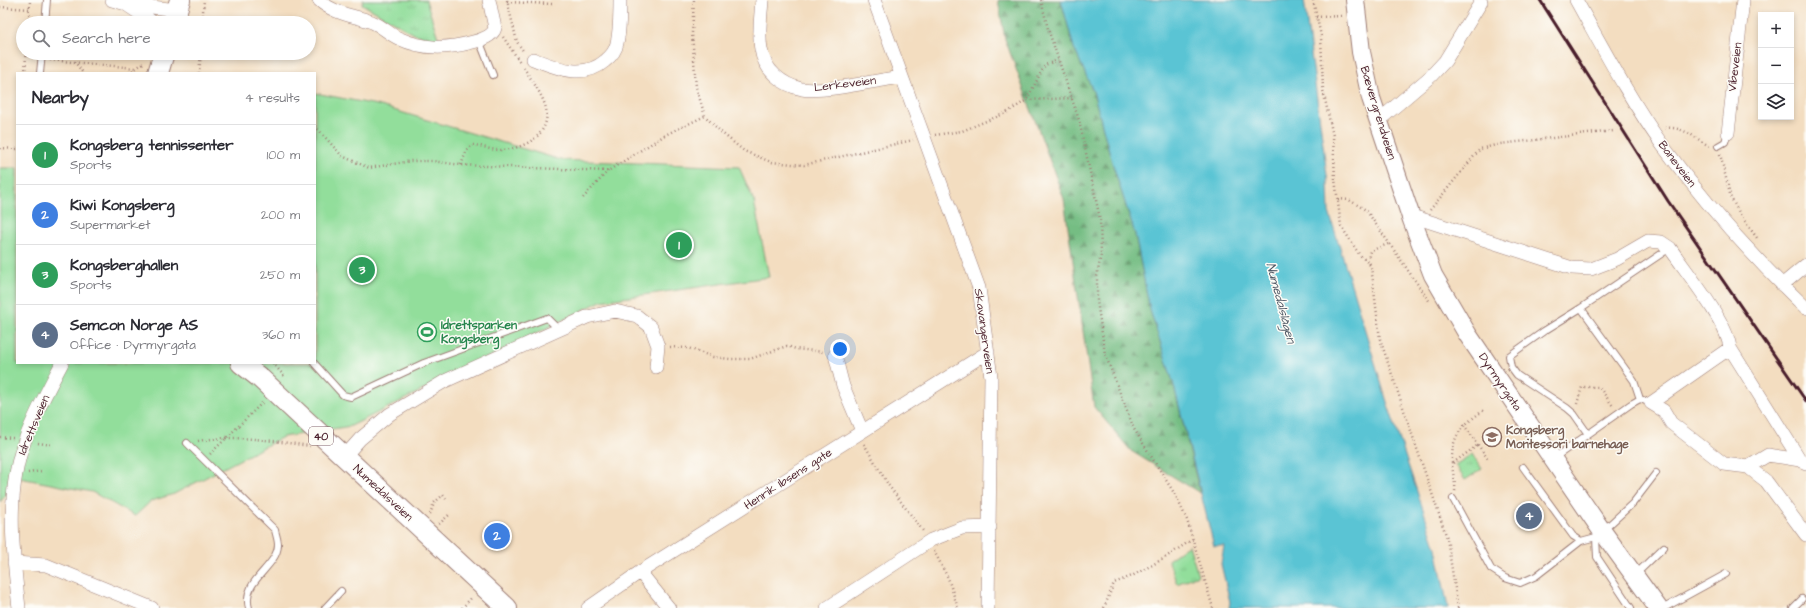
<!DOCTYPE html>
<meta charset="utf-8">
<style>
:root{--surface:#fff;--page:#f2f2f3;--text:#2b2b33;--muted:#7c7c81;--line:#e1e1e2;--accent:#ea580c}
body{margin:0;font-family:"Architects Daughter",sans-serif;background:var(--page);color:var(--text)}
.controls{position:absolute;right:12px;top:12px;display:grid;overflow:hidden;border-radius:0px;box-shadow:0 2px 6px #0003}
.controls button{width:36px;height:36px;display:grid;place-items:center;padding:0;border:0;border-bottom:1px solid var(--line);background:var(--surface);color:var(--text);font:20px sans-serif}
.you{position:absolute;left:840px;top:349px;width:14px;height:14px;margin:-10px;border:3px solid #fff;border-radius:50%;background:#1a73e8;box-shadow:0 0 0 6px #1a73e833}
.badge{display:grid;place-items:center;width:26px;height:26px;border-radius:50%;background:var(--accent);color:#fff;font-size:13px;font-weight:700}
.pin{position:absolute;translate:-50% -50%;border:2px solid #fff;box-shadow:0 1px 4px #0006}
.list{margin:0;padding:0;list-style:none}
h2{display:flex;justify-content:space-between;align-items:center;height:52px;margin:0;padding:0 16px;font-size:17px}
h2 small{font-size:13px;font-weight:400;color:var(--muted)}
.list li{display:grid;grid-template-columns:26px 1fr auto;gap:12px;align-items:center;box-sizing:border-box;height:60px;padding:0 16px;border-top:1px solid var(--line)}
.list b{display:block;font-size:15px;white-space:nowrap}
.list p{margin:0;font-size:13px;white-space:nowrap;color:var(--muted)}
.list em{font-size:13px;font-style:normal;color:var(--muted)}
.icon{flex:none;width:22px;height:22px;fill:none;stroke:currentColor;stroke-width:2;stroke-linecap:round;stroke-linejoin:round}
.map{position:relative;flex:none;width:1806px;height:608px;overflow:hidden}
.search{position:absolute;background:var(--surface);box-shadow:0 2px 6px #0003;left:16px;top:16px;width:300px;height:44px;display:flex;align-items:center;gap:10px;box-sizing:border-box;padding:0 14px;border-radius:22px;color:var(--muted);font-size:15px}
.panel{position:absolute;background:var(--surface);box-shadow:0 2px 6px #0003;left:16px;top:72px;width:300px;height:292px;border-radius:0px}
.map>svg:first-child{display:block}
.green{fill:#92de9b;stroke:#6e7e63}
.forest{fill:url(#forest-firs);stroke:#606e57}
.park{fill:url(#park-tufts);stroke:#6e7e63}
.water{fill:#5ac4d4;stroke:#527280}
.lines{fill:none;stroke-linecap:round;stroke-linejoin:round}
.service-casing{stroke:#9e7e76;stroke-width:8}
.minor-casing{stroke:#9e7e76;stroke-width:14}
.secondary-casing{stroke:#9e7e76;stroke-width:20}
.primary-casing{stroke:#9e7e76;stroke-width:22}
.path{stroke:#9e7e76;stroke-width:2.5;stroke-dasharray:1 3;stroke-linecap:butt}
.service{stroke:#fff;stroke-width:6}
.minor{stroke:#fff;stroke-width:13}
.secondary{stroke:#fff;stroke-width:18}
.primary{stroke:#fff;stroke-width:20}
.rail{stroke:#4a1f2b;stroke-width:3}
.labels{text-anchor:middle;dominant-baseline:central;stroke-width:3;stroke-linejoin:round;paint-order:stroke}
.shield{fill:#fdfcf7;stroke:#806168;stroke-width:1}
.shield-label{font-size:11px;font-weight:bold;fill:#4a1f2b}
.street-label{font-size:12px;fill:#4a1f2b;stroke:#fdfcf7}
.leisure-label{font-size:12px;font-weight:bold;fill:#27864d;stroke:#fdfcf7;text-anchor:start}
.education-label{font-size:12px;font-weight:bold;fill:#785e54;stroke:#fdfcf7;text-anchor:start}
.water-label{font-size:13px;font-style:italic;fill:#505966;stroke:#fdfcf7}
</style>
<div class="map">
<svg width="1806" height="608" viewBox="0 0 1806 608">
<defs>
<pattern id="forest-firs" width="22" height="20" patternUnits="userSpaceOnUse"><rect width="22" height="20" fill="#75bd83"/><path d="M5 1l3.5 6h-7zM16 11l3.5 6h-7z" fill="#62996b"/></pattern>
<pattern id="park-tufts" width="24" height="20" patternUnits="userSpaceOnUse"><rect width="24" height="20" fill="#92de9b"/><path d="M3 7l-1-3M5 7V3M7 7l1-3M15 17l-1-3M17 17v-4M19 17l1-3" fill="none" stroke="#7fbe86"/></pattern>
</defs>
<rect width="100%" height="100%" fill="#fdfcf7"/>
<filter id="ink" filterUnits="userSpaceOnUse"><feTurbulence type="fractalNoise" baseFrequency=".025" numOctaves="2"/><feDisplacementMap in="SourceGraphic" scale="8" xChannelSelector="R" yChannelSelector="G"/><feConvolveMatrix kernelMatrix="1 2 1 2 8 2 1 2 1" color-interpolation-filters="sRGB"/></filter>
<filter id="wash" filterUnits="userSpaceOnUse"><feTurbulence type="fractalNoise" baseFrequency=".012" numOctaves="4" result="noise"/><feDisplacementMap in="SourceGraphic" scale="16" xChannelSelector="R" yChannelSelector="G"/><feGaussianBlur stdDeviation="0.9" result="paint"/><feColorMatrix in="noise" values="0 0 0 0 0 0 0 0 0 0 0 0 0 0 0 0 0 1.4 0 .05"/><feComposite in="paint" operator="in"/></filter>
<g filter="url(#wash)">
<rect width="100%" height="100%" fill="#f3ddc0"/>
<path class="green" d="M315,93L377,105L561,160L739,167L754,201L769,277L601,301L351,426L283,437L174,494L151,501L135,516L92,492L20,478L0,502V168H17V363H315Z"/>
<path class="forest" d="M998,0H1061L1074,48L1093,91L1112,162L1135,234L1150,310L1173,382L1200,493L1131,451L1094,407L1064,199L1005,39Z"/>
<path class="park" d="M363,0H426L439,41L414,34L362,4Z
M1472,454L1482,469L1465,480L1455,465Z
M1189,545L1198,575L1177,584L1168,560Z"/>
<path class="water" d="M1061,0H1304L1328,183L1329,212L1387,402L1436,548L1448,608H1229L1230,602L1221,564L1224,546H1214L1173,382L1150,310L1135,234L1112,162L1093,91L1074,48Z"/>
</g>
<g filter="url(#ink)">
<g class="lines">
<defs>
<path id="service" d="M45,23L47,0
M479,40L493,75
M40,73L42,53
M1718,146L1725,142L1728,133
M1581,308L1634,381L1640,399
M314,363L343,395L351,397L424,363L547,318L558,329
M1588,434L1574,414L1567,408L1517,375L1511,367L1509,356L1544,331L1581,308L1670,248
M187,443L275,530C276,535 278,540 278,545C277,568 241,580 249,608
M1554,458L1631,404L1640,399L1651,403
M1523,467L1573,536L1581,541
M1453,499L1491,569L1505,578L1520,583L1536,576L1581,541L1596,537L1633,503L1656,473
M1596,537L1597,557L1631,608
M1636,574L1664,547
M325,608L341,591
M1664,608L1726,574
M1793,608L1802,599"/>
<path id="minor" d="M112,0L126,4L177,10L185,21L181,23
M319,0C332,13 355,16 372,22C382,26 389,34 398,38C424,50 447,49 473,42C481,40 493,36 495,28L489,0
M762,0C761,16 758,33 761,49C764,70 782,85 802,89C825,93 877,80 902,77
M874,0L979,288L991,377L988,608
M1576,0C1604,50 1630,100 1663,146C1706,205 1754,258 1806,308
M127,5L154,23
M533,59C557,68 583,80 605,61C610,57 616,50 617,43C620,30 620,14 620,0
M1378,121L1431,76L1445,61L1481,2
M1728,133L1743,0
M1418,218L1572,268L1591,269L1617,259L1648,241L1661,242L1670,248C1686,272 1727,321 1730,348L1800,460L1806,463
M1782,285L1806,265
M1730,348L1651,403L1664,411L1671,423L1724,464L1748,467L1766,481L1806,535
M835,355L843,386L862,431
M344,457L360,439L390,414L445,381L587,317L615,311L637,316L651,327L658,346L656,367
M1748,467L1768,455L1800,460
M14,563L46,565L152,608
M640,572L669,608
M19,608C13,553 5,493 25,440C35,413 49,388 62,363
M588,608L640,572L988,352
M827,608L931,540L962,528L990,527"/>
<path id="secondary" d="M1355,0L1361,52L1371,98L1412,220L1433,275L1468,335L1602,531L1658,608"/>
<path id="primary" d="M173,23L180,0
M158,73L164,53
M241,363L260,378L507,608"/>
</defs>
<use href="#service" class="service-casing"/>
<use href="#minor" class="minor-casing"/>
<use href="#secondary" class="secondary-casing"/>
<use href="#primary" class="primary-casing"/>
<path class="path" d="M507,0L517,42L524,52
M694,0L692,33L696,87L705,116L722,133L744,151L771,162L804,165L913,140
M1041,0L1048,29L1079,120L1100,219L1101,254L1097,277V301L1105,354L1134,429L1176,496L1187,520L1213,608
M1313,0L1321,36L1323,90L1333,136L1335,179L1341,226L1359,254L1371,266L1380,339L1447,538L1458,608
M507,2L552,4
M0,7L30,9
M1316,17L1343,16
M29,23L30,0
M202,23L204,0
M503,37L520,62
M76,53L75,62L83,73
M50,60L136,68
M25,73L26,53
M129,73L145,62
M199,73L201,53
M1027,99L1045,65L1058,60
M315,126L342,156L369,168L411,161H432L461,165L608,171L665,135L705,116
M1665,128C1683,126 1695,138 1709,146
M935,135L962,131L1006,113L1027,100L1072,98
M0,148L17,149
M1720,154L1731,198L1741,216L1757,238
M461,165L466,152L472,145C481,145 489,150 499,150C522,150 551,136 546,109C543,95 532,81 524,68
M583,198L608,171
M1338,199L1349,200L1366,210L1430,302
M1430,210L1480,149L1500,144L1613,131
M1370,264L1368,259L1370,251L1388,244
M670,347L688,348L713,357L730,359H750L787,346L796,349L824,352
M273,363L284,376
M1577,404L1582,387H1599L1613,406
M1464,425L1488,459
M0,437L13,438
M198,441C235,434 273,441 310,446
M38,443L52,445
M864,444L889,486L923,531
M210,454L263,402
M1453,463L1478,445
M28,473L41,471
M1455,491C1456,482 1452,472 1452,463C1451,434 1463,425 1484,410
M430,514L434,503L443,495L446,499
M439,524L449,515
M934,551L948,578L958,608
M462,608L472,597
M1104,608L1114,583L1132,576L1163,559L1193,539"/>
<use href="#service" class="service"/>
<use href="#minor" class="minor"/>
<use href="#secondary" class="secondary"/>
<use href="#primary" class="primary"/>
<path class="rail" d="M1540,0L1668,201L1806,401"/>
</g>
</g>
<defs>
<symbol id="stadium-ring" viewBox="-11 -11 22 22"><circle r="9.5" fill="#fdfcf7" stroke="#2e9e5b" stroke-width="1.5"/><path d="M0-5a6.5 5 0 1 0 0 10a6.5 5 0 1 0 0-10ZM-3.5-1.8h7v3.6h-7Z" fill="#2e9e5b"/></symbol>
<symbol id="school-ring" viewBox="-11 -11 22 22"><circle r="9.5" fill="#fdfcf7" stroke="#8d6e63" stroke-width="1.5"/><path d="M0-5L7-2L0 1L-7-2ZM-4 1L0 2.5L4 1V4Q0 6-4 4Z" fill="#8d6e63"/></symbol>
</defs>
<g fill-rule="evenodd">
<use href="#stadium-ring" x="416" y="321" width="22" height="22"/>
<use href="#school-ring" x="1481" y="426" width="22" height="22"/>
</g>
<g class="labels">
<rect class="shield" x="309" y="427" width="24" height="18" rx="3"/>
<g class="shield-label">
<text x="321" y="436">40</text>
</g>
<g class="street-label">
<text transform="translate(1735 67) rotate(-83)">Vibeveien</text>
<text transform="translate(845 84) rotate(-7)">Lerkeveien</text>
<text transform="translate(1378 113) rotate(73)">Bævergrendveien</text>
<text transform="translate(1677 164) rotate(53)">Baneveien</text>
<text transform="translate(984 331) rotate(82)">Skavangerveien</text>
<text transform="translate(1500 382) rotate(56)">Dyrmyrgata</text>
<text transform="translate(34 425) rotate(-67)">Idrettsveien</text>
<text transform="translate(788 479) rotate(-33)">Henrik Ibsens gate</text>
<text transform="translate(383 493) rotate(43)">Numedalsveien</text>
</g>
<g class="leisure-label">
<text x="441" y="325">Idrettsparken<tspan x="441" dy="14">Kongsberg</tspan></text>
</g>
<g class="education-label">
<text x="1506" y="430">Kongsberg<tspan x="1506" dy="14">Montessori barnehage</tspan></text>
</g>
<g class="water-label">
<text transform="translate(1281 303) rotate(75)">Numedalslågen</text>
</g>
</g>
</svg>
<div class="controls">
<button>+</button>
<button>−</button>
<button><svg class="icon" aria-label="layers" viewBox="0 0 24 24"><path d="M12 4l9 5-9 5-9-5zM3 14l9 5 9-5"/></svg></button>
</div>
<div class="you"></div>
<div class="pin badge" style="left:679px;top:245px;background:#2e9e5b">1</div>
<div class="pin badge" style="left:497px;top:536px;background:#3f7fe0">2</div>
<div class="pin badge" style="left:362px;top:270px;background:#2e9e5b">3</div>
<div class="pin badge" style="left:1529px;top:516px;background:#5c6f8a">4</div>
<div class="search"><svg class="icon" aria-label="search" viewBox="0 0 24 24"><circle cx="10" cy="10" r="6"/><path d="M15 15l6 6"/></svg>Search here</div>
<section class="panel">
<h2>Nearby<small>4 results</small></h2>
<ul class="list">
<li><span class="badge" style="background:#2e9e5b">1</span><div><b>Kongsberg tennissenter</b><p>Sports</p></div><em>100 m</em></li>
<li><span class="badge" style="background:#3f7fe0">2</span><div><b>Kiwi Kongsberg</b><p>Supermarket</p></div><em>200 m</em></li>
<li><span class="badge" style="background:#2e9e5b">3</span><div><b>Kongsberghallen</b><p>Sports</p></div><em>250 m</em></li>
<li><span class="badge" style="background:#5c6f8a">4</span><div><b>Semcon Norge AS</b><p>Office · Dyrmyrgata</p></div><em>360 m</em></li>
</ul>
</section>
</div>
